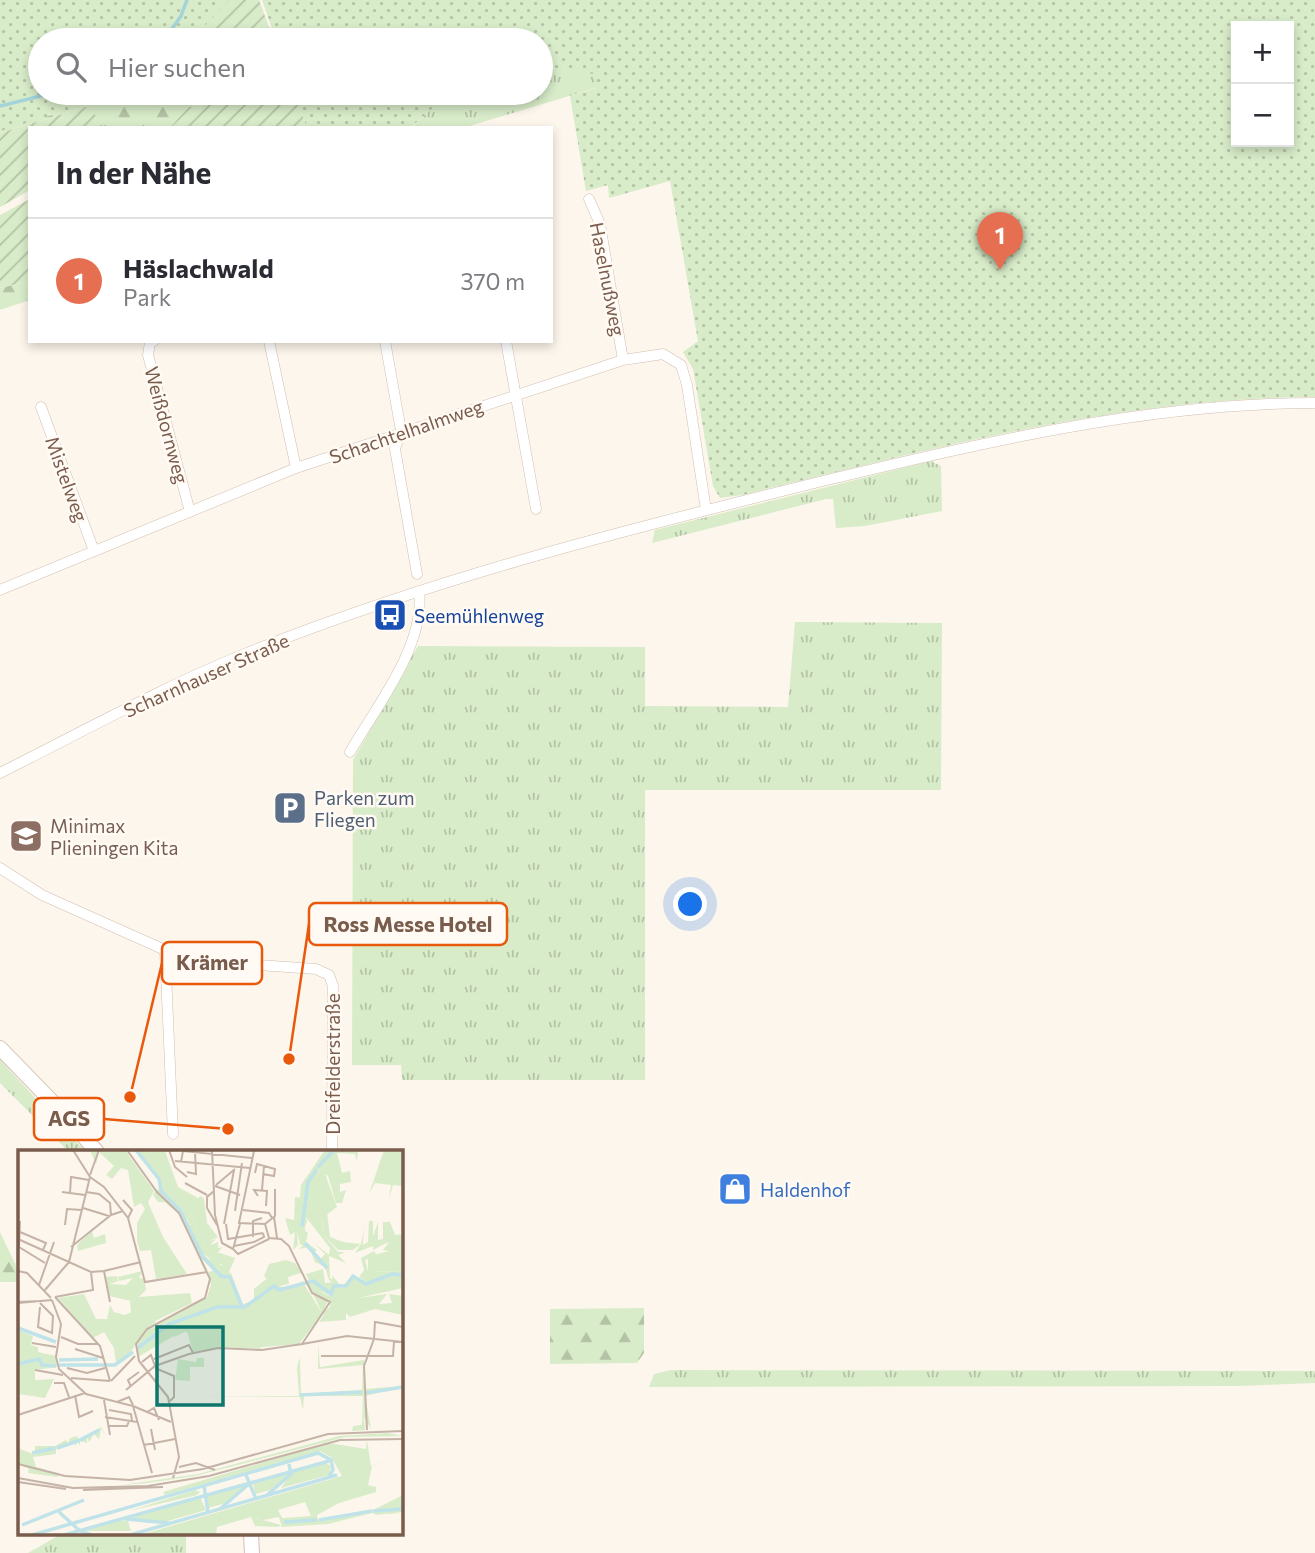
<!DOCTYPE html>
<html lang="de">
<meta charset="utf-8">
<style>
:root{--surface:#fff;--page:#f2f2f3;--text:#2b2b33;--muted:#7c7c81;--line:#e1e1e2;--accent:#e76f51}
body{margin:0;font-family:Commissioner,sans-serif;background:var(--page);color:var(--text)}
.controls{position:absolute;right:21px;top:21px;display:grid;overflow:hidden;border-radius:0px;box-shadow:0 4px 10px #0003}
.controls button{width:63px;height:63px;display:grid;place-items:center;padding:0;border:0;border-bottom:2px solid var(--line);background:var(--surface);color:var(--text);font:35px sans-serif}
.you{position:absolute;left:691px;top:905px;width:24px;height:24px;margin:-18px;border:5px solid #fff;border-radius:50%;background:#1a73e8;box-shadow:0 0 0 10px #1a73e833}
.badge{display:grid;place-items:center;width:46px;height:46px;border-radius:50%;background:var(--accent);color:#fff;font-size:23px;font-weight:700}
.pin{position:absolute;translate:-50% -58px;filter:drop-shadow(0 2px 4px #0008)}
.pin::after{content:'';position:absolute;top:37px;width:24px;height:21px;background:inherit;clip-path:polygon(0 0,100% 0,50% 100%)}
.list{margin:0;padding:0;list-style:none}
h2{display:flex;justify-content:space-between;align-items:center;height:91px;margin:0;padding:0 28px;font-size:30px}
h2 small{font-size:23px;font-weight:400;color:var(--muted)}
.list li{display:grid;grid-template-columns:46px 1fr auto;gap:21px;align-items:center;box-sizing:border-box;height:126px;padding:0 28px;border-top:2px solid var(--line)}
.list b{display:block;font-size:26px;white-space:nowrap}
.list p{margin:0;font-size:23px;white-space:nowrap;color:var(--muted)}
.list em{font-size:23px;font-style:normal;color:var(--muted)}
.icon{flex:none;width:38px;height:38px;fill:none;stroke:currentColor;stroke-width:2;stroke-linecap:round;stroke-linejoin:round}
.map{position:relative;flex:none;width:1315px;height:1553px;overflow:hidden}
.search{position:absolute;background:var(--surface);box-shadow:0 4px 10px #0003;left:28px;top:28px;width:525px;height:77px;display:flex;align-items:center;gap:18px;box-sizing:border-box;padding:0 24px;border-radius:38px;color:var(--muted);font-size:26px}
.panel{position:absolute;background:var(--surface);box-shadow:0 4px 10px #0003;left:28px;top:126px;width:525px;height:217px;border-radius:0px}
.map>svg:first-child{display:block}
.grass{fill:url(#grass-tufts)}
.forest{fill:url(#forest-firs)}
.park{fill:url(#park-dots);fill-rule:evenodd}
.garden{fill:url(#garden-furrows)}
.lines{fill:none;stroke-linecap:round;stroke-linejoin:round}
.stream{stroke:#a5d3da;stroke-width:3.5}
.minor-casing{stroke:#d1beb0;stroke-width:11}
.secondary-casing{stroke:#d6c0b0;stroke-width:16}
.minor{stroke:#fff;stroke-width:10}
.secondary{stroke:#fff;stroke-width:14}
.labels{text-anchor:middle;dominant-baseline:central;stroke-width:5;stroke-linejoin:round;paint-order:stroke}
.street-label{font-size:19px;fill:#7a5c4d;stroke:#fffaf3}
.transit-label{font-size:19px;fill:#164399;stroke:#fffaf3;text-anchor:start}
.service-label{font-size:19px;fill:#4e5e75;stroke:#fffaf3;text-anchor:start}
.education-label{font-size:19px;fill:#785e54;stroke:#fffaf3;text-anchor:start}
.shop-label{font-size:19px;fill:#366cbe;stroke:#fffaf3;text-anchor:start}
.inset-river{fill:none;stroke:#bfe3e8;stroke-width:3.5}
.inset-road{fill:none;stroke:#c5b3a7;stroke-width:2}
.view{fill:#0f766e;fill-opacity:0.15;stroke:#0f766e;stroke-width:3.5}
.inset-edge{fill:none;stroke:#7a5c4d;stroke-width:3.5}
.leader{fill:none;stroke:#e8590c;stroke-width:2.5}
.callout-dot{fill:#e8590c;stroke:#fffaf3;stroke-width:2.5}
.callout{fill:#fffaf3;stroke:#e8590c;stroke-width:2.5}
.callout-label{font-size:21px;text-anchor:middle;font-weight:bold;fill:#7a5c4d}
</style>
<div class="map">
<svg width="1315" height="1553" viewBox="0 0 1315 1553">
<defs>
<pattern id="grass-tufts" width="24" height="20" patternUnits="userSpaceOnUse" patternTransform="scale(1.75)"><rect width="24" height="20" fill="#d8ecc9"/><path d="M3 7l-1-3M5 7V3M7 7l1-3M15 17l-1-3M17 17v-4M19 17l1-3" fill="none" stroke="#b4c2a5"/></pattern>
<pattern id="forest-firs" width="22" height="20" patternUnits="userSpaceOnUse" patternTransform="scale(1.75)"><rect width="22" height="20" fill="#d8ecc9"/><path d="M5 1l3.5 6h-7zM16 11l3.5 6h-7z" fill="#b4c2a5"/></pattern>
<pattern id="park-dots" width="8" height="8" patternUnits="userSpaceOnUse" patternTransform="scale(1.75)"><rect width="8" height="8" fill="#d8ecc9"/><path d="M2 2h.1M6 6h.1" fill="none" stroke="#b4c2a5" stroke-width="1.8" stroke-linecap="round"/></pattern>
<pattern id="garden-furrows" width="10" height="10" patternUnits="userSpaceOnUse" patternTransform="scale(1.75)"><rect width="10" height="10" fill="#d8ecc9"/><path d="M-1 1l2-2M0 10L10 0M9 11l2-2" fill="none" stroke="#b4c2a5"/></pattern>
</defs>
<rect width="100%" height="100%" fill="#fdf6ec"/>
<path class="grass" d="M541,68L594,71L609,84L463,128H411L438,103L457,93H541Z
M931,461L941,466L942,511L865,526L836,528L833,499H826L652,543L655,530Z
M795,622L942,623L941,790H645V1080H402L401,1065H352L353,760L418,646L645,647V706L788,707Z
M0,1060L86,1152H69L0,1083Z
M671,1370L1315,1371V1383L1237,1386L649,1387L654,1374Z
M61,1534H186V1553H28Z"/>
<path class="forest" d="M5,0L40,40V93H207L216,103L188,107L170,128H104L88,106L0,133V11Z
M30,281V300L0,310V288Z
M0,1232L19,1272V1282H0Z
M644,1308V1353L637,1363L550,1364V1309Z"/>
<path class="park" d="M0,0H239L200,40H40V93H124L0,131Z
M262,0H1315V397C1119,398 931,449 742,495L720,498L713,486L693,369L683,352L698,341L670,181L609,198L608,185L586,191L570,96L597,88L595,74L541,67V40H276ZM1289,26V142H1236V26Z
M294,93H460L434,107L410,128H307Z"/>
<path class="garden" d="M229,0H259L274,40H191Z
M207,93H294L307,128H170L188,107L215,103Z
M89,106L104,128H30V190L0,207V133Z
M30,199V281L0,288V215Z"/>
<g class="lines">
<path class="stream" d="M164,40L181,16L187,0
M0,106L53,93"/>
<defs>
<path id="minor" d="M589,199L600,224L623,360
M154,341L150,342L148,355L190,512
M269,341L296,468
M385,341L401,431L395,449L417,574
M506,341L536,509
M41,407L94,551
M0,590L296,468L623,360L663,354L681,365L687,385L706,510
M350,752C376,707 426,645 419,591
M0,773C80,733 159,689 242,655C433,578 632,528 831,479C991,441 1150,403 1315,403
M0,868L42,895L165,950L229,963L316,969L329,975L333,986L332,1152
M165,950L173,1134"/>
<path id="secondary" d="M0,1048L68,1118L97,1152
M251,1534L252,1553"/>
</defs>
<use href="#minor" class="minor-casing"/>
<use href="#secondary" class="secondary-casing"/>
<use href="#minor" class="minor"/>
<use href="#secondary" class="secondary"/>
</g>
<defs>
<symbol id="bus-square" viewBox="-11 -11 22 22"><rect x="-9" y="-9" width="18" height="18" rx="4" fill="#1a4fb4" stroke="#fffaf3"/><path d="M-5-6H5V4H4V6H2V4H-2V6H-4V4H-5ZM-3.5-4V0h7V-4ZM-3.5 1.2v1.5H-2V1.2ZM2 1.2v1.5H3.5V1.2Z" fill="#fff"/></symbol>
<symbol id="parking-square" viewBox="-11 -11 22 22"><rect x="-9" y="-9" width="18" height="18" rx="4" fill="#5c6f8a" stroke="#fffaf3"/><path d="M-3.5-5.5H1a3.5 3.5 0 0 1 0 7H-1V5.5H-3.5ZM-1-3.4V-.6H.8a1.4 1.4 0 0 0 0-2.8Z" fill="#fff"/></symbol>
<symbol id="school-square" viewBox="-11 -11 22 22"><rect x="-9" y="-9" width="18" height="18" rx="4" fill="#8d6e63" stroke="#fffaf3"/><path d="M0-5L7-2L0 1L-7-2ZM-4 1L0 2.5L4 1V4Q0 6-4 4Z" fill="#fff"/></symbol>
<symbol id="shop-square" viewBox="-11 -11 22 22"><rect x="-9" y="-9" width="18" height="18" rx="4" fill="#3f7fe0" stroke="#fffaf3"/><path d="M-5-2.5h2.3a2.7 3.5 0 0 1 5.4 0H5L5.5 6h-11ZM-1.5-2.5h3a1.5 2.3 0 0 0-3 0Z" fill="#fff"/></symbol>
</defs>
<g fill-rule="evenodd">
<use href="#bus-square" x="371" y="596" width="38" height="38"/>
<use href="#parking-square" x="271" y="789" width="38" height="38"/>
<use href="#school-square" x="7" y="817" width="38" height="38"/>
<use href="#shop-square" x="716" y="1170" width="38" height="38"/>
</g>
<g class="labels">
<g class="street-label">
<text transform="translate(608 279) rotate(79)">Haselnußweg</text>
<text transform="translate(167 425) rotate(75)">Weißdornweg</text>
<text transform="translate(406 431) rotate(-19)">Schachtelhalmweg</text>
<text transform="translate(67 479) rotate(70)">Mistelweg</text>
<text transform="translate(206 675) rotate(-24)">Scharnhauser Straße</text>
<text transform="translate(332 1064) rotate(-90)">Dreifelderstraße</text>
</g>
<g class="transit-label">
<text x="414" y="615">Seemühlenweg</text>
</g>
<g class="service-label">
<text x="314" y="797">Parken zum<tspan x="314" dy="22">Fliegen</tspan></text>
</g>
<g class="education-label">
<text x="50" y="825">Minimax<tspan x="50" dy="22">Plieningen Kita</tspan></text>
</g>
<g class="shop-label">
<text x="760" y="1189">Haldenhof</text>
</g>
</g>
<g transform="translate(18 1150)">
<rect width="385" height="385" fill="#fdf6ec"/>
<path d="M72,0H107L136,41L130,52L145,87L169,124L138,129L133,100L122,101L119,91V73L127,59L123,53L116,57L110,20L103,18L94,29L88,25L96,16L81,2L78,14ZM307,0H340L339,12L337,4L319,3L324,23L332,21L333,32L322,34V42L328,40L324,53H318L310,26L302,20L291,33L285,55L289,71L286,80L290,83L288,92L299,100L296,102L282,94L279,81L280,95L275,100L277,82L272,85L267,68L276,70L277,47L282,48L283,35ZM366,0H385V36L375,35L371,49L373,35L357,33L351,44ZM309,62L312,87L325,92L343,94L345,85L324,86L345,85L346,71L345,95L350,92L351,71H355V86L360,72V90L365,89V72H372L377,85L385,84L355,100V96L337,103L343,94L335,100H320L305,84L304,68ZM356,101L359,106L347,110L350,121L385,122V125L374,123L349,132L341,127L346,120L343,108ZM268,110L277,113L284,123L249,129L246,126L251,114ZM305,119L307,133L315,132L314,125L322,135L330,133L326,136H315L312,143L300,137L305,143L312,146L316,137L327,138L335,126L339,134L320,149H311L304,163L290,133L298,132L291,131L288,124ZM172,143L174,153L137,171L129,155L113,164L112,151L121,147ZM369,144L361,154L374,153L371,144L385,146V165L357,159L332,167L328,163V170L301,172L307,163L340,153V148ZM300,194L302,217L346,210V239L385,236L347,246L353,279L346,267L347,280L334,281L335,276L344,275L345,246H286L285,260L282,247L172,246H281L279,218L280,213L282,208L283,244L344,240L345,215L300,219ZM179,208H186V217H172V231L157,230L160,209L178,212ZM83,277L88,286L83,279L81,289L76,284L71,292L69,287V293L62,291V295L58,291V297L56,292L38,299V304L15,307L18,317L40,323L41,318L40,327L10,323L11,319L0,313V298L17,305V296H37L48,290L50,294L52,288L59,286L61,290ZM369,283L385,286L327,287L177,326L129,333L104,335L180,324L321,286ZM349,290L353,316L385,306L354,316L350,335L358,337V342L321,353L299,365L300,370L268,371L311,370L351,361L385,364L354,363L310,374L263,377L265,368L293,366L287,352L260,360L263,366L237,369L260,377L237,376L233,367L199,377L198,385H122L324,326L313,307L302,301L147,345L145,342L311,293L348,299ZM306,312L313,316L311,325L263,338L276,320ZM272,322L256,339L237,344L235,332ZM229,334L212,352L190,358L189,345ZM177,340L182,342L179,345L111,361ZM182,347L188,360L143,373L112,368ZM105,370L110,371L113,381H66Z" fill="#d8ecc9"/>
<path d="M305,18L319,57L304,68L305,84L320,102H327L320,105L328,113L311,106L312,128L325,136L334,125L349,132L374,123L385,125V138L340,148V153L303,165L281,194L234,198L230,187L217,188L211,180L191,179L173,184L164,181L120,207L118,198L121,188L125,182L138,173L120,196L153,167L159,171L196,155H222L210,129L202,128L184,109L190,121L187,120L163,66L147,52H140L135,45L138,40L142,39L159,56L182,91L184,104L192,110L172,61L182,46L186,48L189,73L200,87L191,91L198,89L192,95L200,92V98L205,97L199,103L206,115L199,113L200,119L213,123L225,154L240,149L257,134L263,138L281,136L284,131L304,163L312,157L311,149H320L330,137H316L312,146L297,137L296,132L290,133L296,130L302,137L314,134L304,139L312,143L317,135L311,130L307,117L297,112L291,97L281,99L287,94L283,78L287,42L293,28ZM287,66L312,98L311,105L296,93L307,104L301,111L287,93ZM385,84V122L350,121V106L372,101L365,100L371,92L360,96ZM385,345V362L358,365L351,361L328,367L282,374H263L261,367L245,370L263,375L260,377L235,371L250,365H262L267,371L281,372L315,368L334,363L355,360Z" fill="#d8ecc9" fill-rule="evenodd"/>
<path d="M200,120L212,128L226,156L236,151V139L247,130L259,124H279L270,127L271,134L261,136L273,139L254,144L221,164L226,184L244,199L204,197L175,202L169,181L156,187L152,177L118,201L124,184L189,147L193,135L190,122ZM124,121L121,128L126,129L128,140L121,147L113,151L91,146L88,127L99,126L100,131L92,134L108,135L115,128L101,131L100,127ZM66,144L78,169H89L92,155L96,162L107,165L129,155L138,172L127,180L109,208L98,213L96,198L86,182L75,188L40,148ZM0,180L15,186L13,195L20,197V202L38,206L39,217L17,220V230L36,229L27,248L1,244L0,250Z" fill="#d8ecc9"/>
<path d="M119,0L147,1L160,37L182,49L172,61L188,100L205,117L199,102L217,108L211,122L204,124L194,109L184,104L169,69L144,41L142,30Z" fill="#d8ecc9"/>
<path d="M74,81L76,88L87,84L88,93L60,101L59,95Z" fill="#d8ecc9"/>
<path class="inset-river" d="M118,0L141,29L143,41L162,60L185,107L203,126L212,127L224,157M300,17L316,0M284,77L290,32L299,19M287,93L309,118M0,178L38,192M120,198L151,174L199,157H227L256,136L261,140L295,131L313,144L316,136H328L335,126L348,134L374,124L385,125M41,210L80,209M0,214L21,209L24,215L38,216M41,215H97L115,202M348,243L385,237M282,245L344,242M60,291L81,280M39,298L60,291M14,303L37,298M228,325L238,349M186,336L190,362M248,346L273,324L271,314M202,359L232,333M355,361L385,359M41,362L62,381L74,385M108,369L151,373M301,370L354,361M266,372L299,370M4,375L66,350M14,385L300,303L313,310L315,320L310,328M46,385L311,311M112,385L319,325"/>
<path class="inset-road" d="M55,0L72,27M109,0L139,42L161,63L192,129L187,148L129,179L118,194L121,211L150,247L161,307L155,328M151,0L157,17L169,27M194,0L197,65L204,93L215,99M236,1L221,73L247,74L251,88L263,89L271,96L294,143L312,152L284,194L329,186L385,192M157,11L232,18M163,12L165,1L234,8M169,22L178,24L177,2M237,23L239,14L257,19L256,26L245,24M72,25L81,0M72,27L86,37L110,68L127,132L189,122M167,33L189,45M198,35L217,19M197,36L222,45M244,40L246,16M196,41L189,47V58L199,75M44,42L67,45M68,42L81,44L92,53L93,65M52,43L53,27L71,30M240,46L236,40L249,41L248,56M105,50L114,60L110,68M65,58L91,66M225,60L251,63L254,68M217,61L224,13M256,67L259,88M2,71L1,97L27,113M206,74L216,20M208,74L210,89L245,83M222,74L215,99L220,104L251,89M247,74L257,66V39M47,75L49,59L64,60M2,82L28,93L25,100M235,87V71L244,68M0,89L73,122L86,121M216,96L236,92L246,87L245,83M53,97L93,65L105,61M51,112L72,27M0,121L9,123L33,148M86,121L123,112M86,121L92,152M21,135L36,92M27,140L51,112M37,147L82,196L92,231M37,147L75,140L73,122M34,150L43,174L38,207L41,219L68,244L115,256L134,323M0,152L23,151M0,153L34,150M22,157L20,177L34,183L35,166L22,153M43,187L60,194H80M356,189L357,172L385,177M14,193L38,197M57,199L85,208M303,206H375L376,191M136,209L171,195L175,203M124,212L133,205L137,216M49,218L69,223L87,218M137,218L156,226V247L152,251M17,220L45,225M53,228L92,231M93,231L117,206M36,233H46L51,247M113,237L110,230L121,222M108,240L137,216L171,204L200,198L244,200L284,194M57,245L61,267L75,261M86,250L92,285M99,252L111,247L115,255M115,256L153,272M91,260L113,264L114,271M129,262L136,258L141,270M0,265L67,243M87,267L119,272M90,276H109L111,271M133,279L137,300M349,280L346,216L356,189M126,295L157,289M0,314L47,326L112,330L185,319L310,284L385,281M161,317L178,313L197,320M0,328L55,338L130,336L191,326L322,290L385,289M0,332L48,339M65,340L145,337"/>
<path class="view" d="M139,177H205V255H139Z"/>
<rect width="385" height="385" class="inset-edge"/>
</g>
<path class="leader" d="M289 1059L309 924M130 1097L162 963M228 1129L104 1119"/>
<g class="callout-dot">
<circle cx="289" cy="1059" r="7"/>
<circle cx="130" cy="1097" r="7"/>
<circle cx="228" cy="1129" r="7"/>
</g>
<g class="callout">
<rect x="309" y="903" width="198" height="42" rx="7"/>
<rect x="162" y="942" width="100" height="42" rx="7"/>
<rect x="34" y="1098" width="70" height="42" rx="7"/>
</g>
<g class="callout-label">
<text x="408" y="932">Ross Messe Hotel</text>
<text x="212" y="970">Krämer</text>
<text x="69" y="1126">AGS</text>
</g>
</svg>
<div class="controls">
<button>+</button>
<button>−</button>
</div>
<div class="you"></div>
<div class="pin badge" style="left:1000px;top:270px">1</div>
<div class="search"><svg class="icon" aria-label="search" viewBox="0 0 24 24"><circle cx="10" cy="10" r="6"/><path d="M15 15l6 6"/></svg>Hier suchen</div>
<section class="panel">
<h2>In der Nähe<small></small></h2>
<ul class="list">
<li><span class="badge">1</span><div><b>Häslachwald</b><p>Park</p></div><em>370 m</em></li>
</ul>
</section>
</div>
